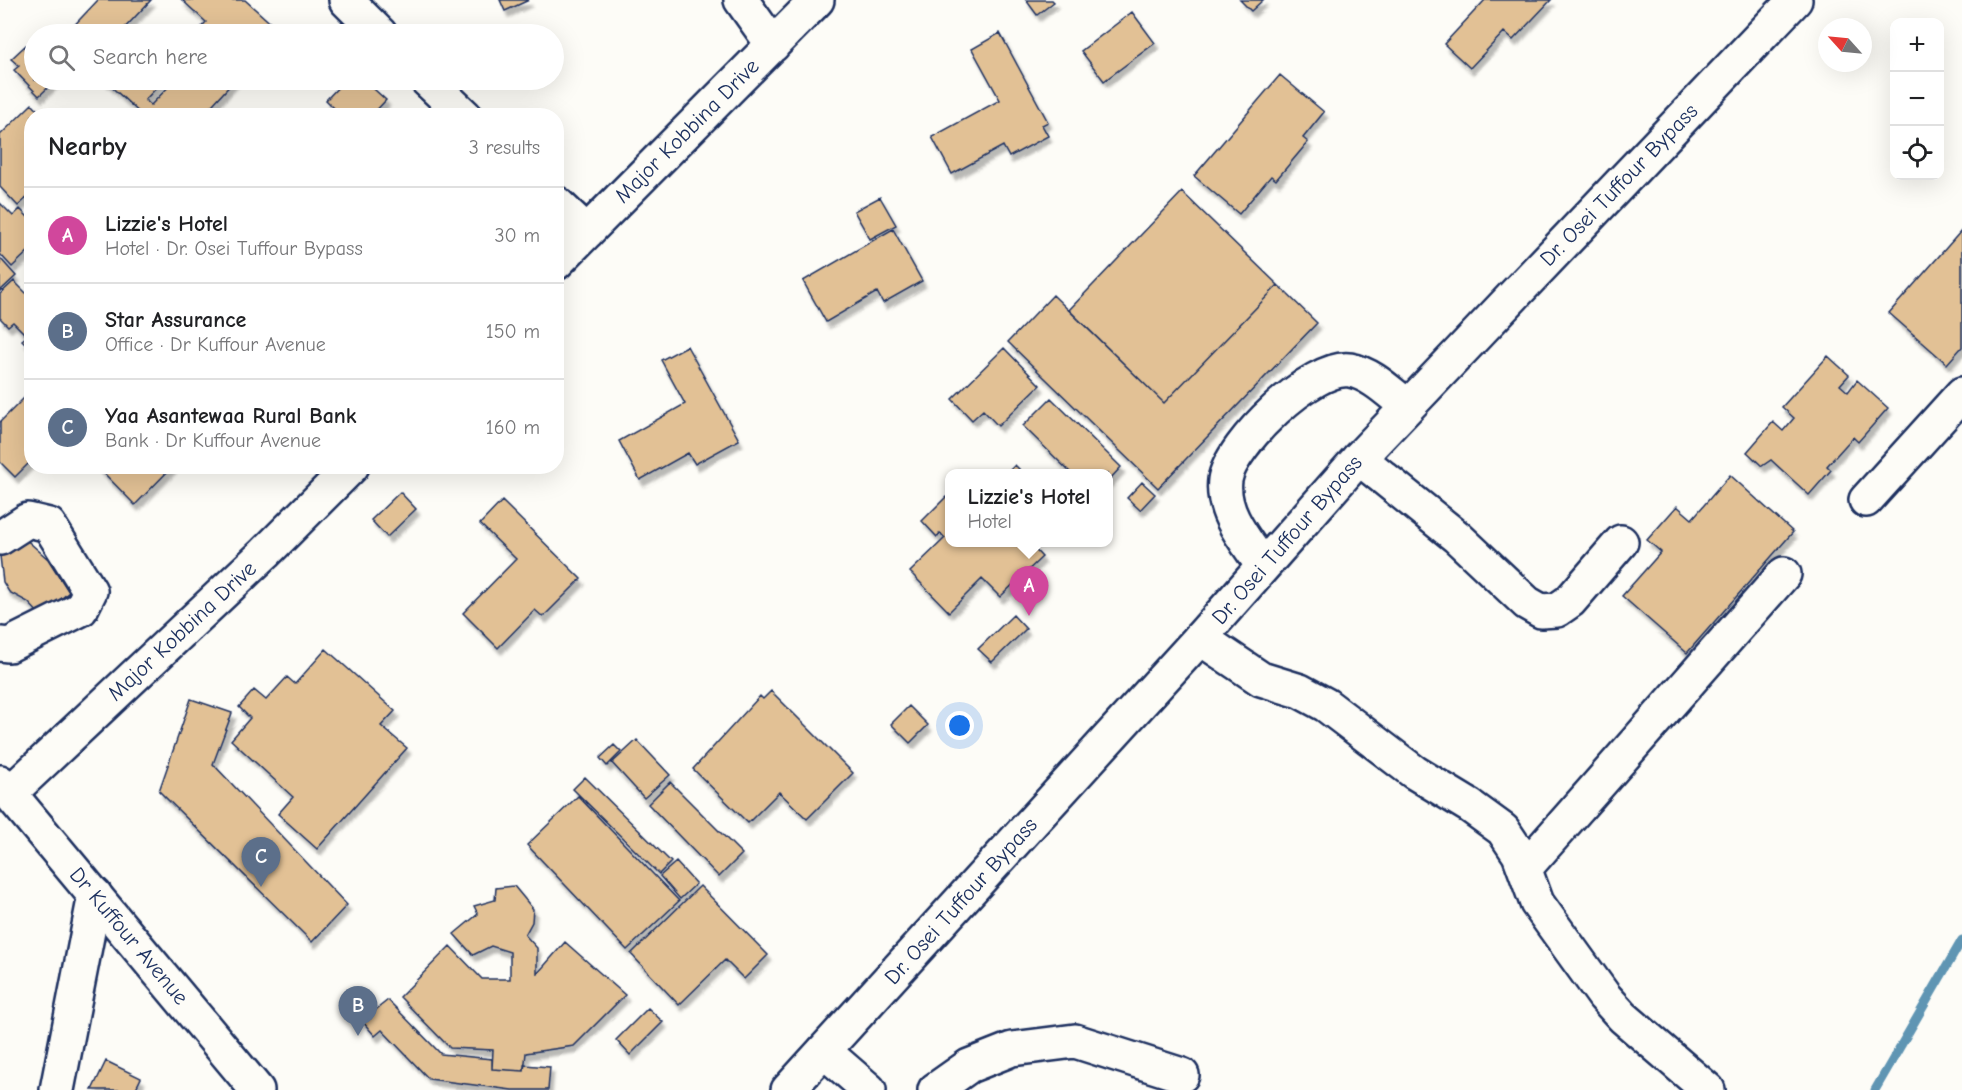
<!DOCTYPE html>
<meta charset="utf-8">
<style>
:root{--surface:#fff;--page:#f2f2f2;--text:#202124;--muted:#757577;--line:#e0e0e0;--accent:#0b8043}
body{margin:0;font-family:"Comic Neue",sans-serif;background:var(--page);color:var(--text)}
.controls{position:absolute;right:18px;top:18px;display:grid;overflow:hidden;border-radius:12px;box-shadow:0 6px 24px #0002}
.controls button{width:54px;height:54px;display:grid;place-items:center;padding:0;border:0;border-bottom:2px solid var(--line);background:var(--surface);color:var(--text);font:30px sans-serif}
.compass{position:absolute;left:1818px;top:18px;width:54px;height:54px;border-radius:50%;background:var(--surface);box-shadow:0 6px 24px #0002;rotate:297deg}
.you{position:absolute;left:960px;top:726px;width:21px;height:21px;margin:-15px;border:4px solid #fff;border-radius:50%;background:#1a73e8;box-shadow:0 0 0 9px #1a73e833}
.badge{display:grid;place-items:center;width:39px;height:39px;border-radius:50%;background:var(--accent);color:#fff;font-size:20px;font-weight:700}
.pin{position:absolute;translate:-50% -50px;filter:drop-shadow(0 2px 3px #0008)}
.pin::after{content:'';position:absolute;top:32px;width:21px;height:18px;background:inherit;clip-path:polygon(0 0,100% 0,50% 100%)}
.popup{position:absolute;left:945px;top:469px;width:168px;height:78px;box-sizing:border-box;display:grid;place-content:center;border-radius:12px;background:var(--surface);filter:drop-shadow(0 2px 4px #0005);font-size:20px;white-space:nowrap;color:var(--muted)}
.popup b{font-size:22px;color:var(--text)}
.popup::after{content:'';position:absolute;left:50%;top:100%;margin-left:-12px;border:12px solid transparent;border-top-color:var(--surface)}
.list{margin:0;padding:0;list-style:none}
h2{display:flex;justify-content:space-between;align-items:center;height:78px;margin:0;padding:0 24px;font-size:26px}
h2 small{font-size:20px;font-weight:400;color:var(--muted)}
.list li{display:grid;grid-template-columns:39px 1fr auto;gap:18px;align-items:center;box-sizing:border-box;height:96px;padding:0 24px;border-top:2px solid var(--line)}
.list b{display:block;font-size:22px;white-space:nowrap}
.list p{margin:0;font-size:20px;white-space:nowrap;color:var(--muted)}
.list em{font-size:20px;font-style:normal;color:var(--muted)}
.icon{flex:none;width:33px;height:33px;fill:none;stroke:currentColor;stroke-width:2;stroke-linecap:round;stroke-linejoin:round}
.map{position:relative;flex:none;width:1962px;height:1090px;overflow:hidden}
.search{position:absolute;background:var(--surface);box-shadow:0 6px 24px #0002;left:24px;top:24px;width:540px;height:66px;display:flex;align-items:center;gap:15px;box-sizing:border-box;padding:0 21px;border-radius:33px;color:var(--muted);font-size:22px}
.panel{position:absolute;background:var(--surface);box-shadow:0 6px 24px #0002;left:24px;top:108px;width:540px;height:366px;border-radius:24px}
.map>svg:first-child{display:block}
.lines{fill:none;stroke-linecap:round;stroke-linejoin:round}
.stream{stroke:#5f95b3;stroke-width:9}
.building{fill:#e2c195;stroke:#1b2f5e;stroke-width:1.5;filter:url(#shadow)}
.minor-casing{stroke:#1b2f5e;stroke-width:38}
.major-casing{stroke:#1b2f5e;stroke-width:38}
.highway-casing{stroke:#1b2f5e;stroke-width:38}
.minor{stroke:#fdfcf7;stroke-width:33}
.major{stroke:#fdfcf7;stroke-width:33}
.highway{stroke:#fdfcf7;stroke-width:33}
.labels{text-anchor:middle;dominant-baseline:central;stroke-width:4.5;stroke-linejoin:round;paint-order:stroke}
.street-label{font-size:22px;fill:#1b2f5e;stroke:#fdfcf7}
</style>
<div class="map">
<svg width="1962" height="1090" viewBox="0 0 1962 1090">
<defs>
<filter id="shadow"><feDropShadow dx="3.5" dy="6" stdDeviation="1.5" flood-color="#0004"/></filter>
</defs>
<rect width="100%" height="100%" fill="#fdfcf7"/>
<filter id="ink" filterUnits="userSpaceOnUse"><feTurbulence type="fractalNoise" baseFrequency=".0167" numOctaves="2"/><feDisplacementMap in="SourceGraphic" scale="12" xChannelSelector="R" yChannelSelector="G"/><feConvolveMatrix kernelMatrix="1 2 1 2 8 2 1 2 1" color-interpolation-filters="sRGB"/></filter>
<g filter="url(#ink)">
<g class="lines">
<path class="stream" d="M1875,1090L1962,940"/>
</g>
<path class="building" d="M98,0H151L119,34H66Z
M182,0H245L276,28L270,34H195L206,22Z
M500,0H529L505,11Z
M1026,0H1052L1054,2L1037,15Z
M1240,0H1263L1251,11Z
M1551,0L1513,40L1504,32L1470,68L1444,44L1485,0Z
M1132,12L1155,43L1104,81L1081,51Z
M1000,33L1048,122L1042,125L1048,136L1009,157L1003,146L952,174L932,137L1000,100L972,49Z
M26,45L34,53V80H56L39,96L14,70L19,66L11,59Z
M1280,75L1324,112L1303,138L1308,142L1276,180L1271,176L1239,214L1194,176Z
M104,80H164L145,100L151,105L175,80H235L202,116H143Z
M345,80H364L386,100L371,116H342L326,100Z
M32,104L43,116H32V193L18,206L0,187V135Z
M1182,192L1278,285L1164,403L1069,310Z
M880,197L896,225L870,239L854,211Z
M0,203L13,216L20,209L32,221L29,234L32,236V248L12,267L0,254Z
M893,229L922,281L883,303L877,292L826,322L803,281Z
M1962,230V347L1947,364L1889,313Z
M0,258L16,276L0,291Z
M14,281L32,299V350L22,340L27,336L13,322L8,326L0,318V294Z
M1278,285L1317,323L1158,488L1008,342L1053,295L1164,403Z
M687,346L739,440L695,464L688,453L640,480L619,441L685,404L661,360Z
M1004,348L1040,385L998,426L983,410L972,420L952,399Z
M1828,356L1849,375L1840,385L1848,392L1857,380L1888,408L1858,442L1853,437L1827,466L1831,470L1809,495L1771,460L1762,466L1747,452L1773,422L1783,431L1794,418L1782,407Z
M32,390V460L15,477L0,462V422Z
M1051,398L1121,467L1108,481V474H1072L1023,426Z
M1015,465L1024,474H1006Z
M97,466H173L135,505Z
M1730,475L1793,532L1687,653L1622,596L1661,552L1647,540L1677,506L1692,519Z
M1142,482L1155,494L1140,510L1127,498Z
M400,492L416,509L387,537L371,520Z
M946,497L950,500V542H1028L1042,557L1000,597L982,579L949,612L910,572L945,538L940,533L937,537L922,521Z
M502,501L581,579L543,617L535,610L498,648L463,613L516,559L480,524Z
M22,536L48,559L69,592L41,616L28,602L9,592L3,582L0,556Z
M1013,615L1026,629L992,662L978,649Z
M326,649L395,711L381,726L407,748L317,849L278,814L293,797L231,740L250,718L239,707L254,690L266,700L287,677L295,684Z
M771,691L853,773L807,819L779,792L748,823L693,769L760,696L763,699Z
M191,699L232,713L213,764L347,905L312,942L159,791Z
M909,706L928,725L910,743L891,724Z
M637,740L670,775L644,798L612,763Z
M614,745L621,752L607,766L600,758Z
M585,777L671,862L659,874L573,789Z
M670,782L742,854L719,877L648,804Z
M578,796L679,901L627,950L527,845Z
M676,862L696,884L680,899L660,876Z
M514,886L533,909L532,922L525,935L537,948V974L565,942L625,995L574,1046L526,1053L524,1071L492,1069L493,1050L450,1048L400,997L450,946L482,979H510V952L491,946L473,955L454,934L478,914L474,906L495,900L496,888Z
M700,886L768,955L744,979L725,960L679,1005L631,954Z
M388,1000L441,1054L492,1059V1069L524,1071V1065L550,1067L548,1090H512L429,1079L382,1030L375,1036L362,1021Z
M648,1008L663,1022L630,1055L616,1040Z
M106,1061L141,1078L135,1090H92Z"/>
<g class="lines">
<defs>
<path id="minor" d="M346,0L380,34
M741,0L773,45
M427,80L465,116
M556,203L587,232
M556,263L817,0
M1359,458L1457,537L1527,603L1541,611L1557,610L1570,601L1621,542
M1866,500L1962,394
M0,538L28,520L49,525L90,591L81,609L9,645L0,644
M1263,566C1246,541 1221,513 1225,480C1230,445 1313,364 1350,370C1372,374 1390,393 1407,406
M1200,638L1261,679L1300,691L1326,705L1414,772L1470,806L1503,830L1519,854L1537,903L1604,996L1623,1017L1708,1090
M10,793L265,553L352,466
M1525,868L1784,574
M824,1051L869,1090
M57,1090L95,895
M935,1090L969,1066L1012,1049L1075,1041L1182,1075"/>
<path id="major" d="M0,782L257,1090"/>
<path id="highway" d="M788,1090L1200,638L1359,458L1795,0"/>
</defs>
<use href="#minor" class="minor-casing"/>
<use href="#major" class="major-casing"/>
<use href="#highway" class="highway-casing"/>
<use href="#minor" class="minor"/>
<use href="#major" class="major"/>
<use href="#highway" class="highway"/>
</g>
</g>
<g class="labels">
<g class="street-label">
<text transform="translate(687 131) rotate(-45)">Major Kobbina Drive</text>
<text transform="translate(1619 185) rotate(-46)">Dr. Osei Tuffour Bypass</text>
<text transform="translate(1287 540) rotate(-49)">Dr. Osei Tuffour Bypass</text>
<text transform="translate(182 631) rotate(-43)">Major Kobbina Drive</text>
<text transform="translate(961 901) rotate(-48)">Dr. Osei Tuffour Bypass</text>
<text transform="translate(129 936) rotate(50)">Dr Kuffour Avenue</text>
</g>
</g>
</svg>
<div class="controls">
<button>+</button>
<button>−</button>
<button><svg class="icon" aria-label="locate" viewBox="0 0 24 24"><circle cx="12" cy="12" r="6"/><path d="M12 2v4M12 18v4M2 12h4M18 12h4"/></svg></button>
</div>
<svg class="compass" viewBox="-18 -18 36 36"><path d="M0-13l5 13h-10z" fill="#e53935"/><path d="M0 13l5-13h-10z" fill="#757577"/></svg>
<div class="you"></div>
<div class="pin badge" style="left:1029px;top:616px;background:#d1479c">A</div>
<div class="popup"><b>Lizzie's Hotel</b>Hotel</div>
<div class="pin badge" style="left:358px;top:1036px;background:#5c6f8a">B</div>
<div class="pin badge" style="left:261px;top:887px;background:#5c6f8a">C</div>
<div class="search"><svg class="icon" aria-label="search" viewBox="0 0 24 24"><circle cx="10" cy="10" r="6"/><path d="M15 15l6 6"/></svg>Search here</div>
<section class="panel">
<h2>Nearby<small>3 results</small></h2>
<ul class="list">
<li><span class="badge" style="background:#d1479c">A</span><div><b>Lizzie's Hotel</b><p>Hotel · Dr. Osei Tuffour Bypass</p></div><em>30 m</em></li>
<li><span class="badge" style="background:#5c6f8a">B</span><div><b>Star Assurance</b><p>Office · Dr Kuffour Avenue</p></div><em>150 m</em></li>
<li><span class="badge" style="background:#5c6f8a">C</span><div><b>Yaa Asantewaa Rural Bank</b><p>Bank · Dr Kuffour Avenue</p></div><em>160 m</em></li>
</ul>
</section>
</div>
